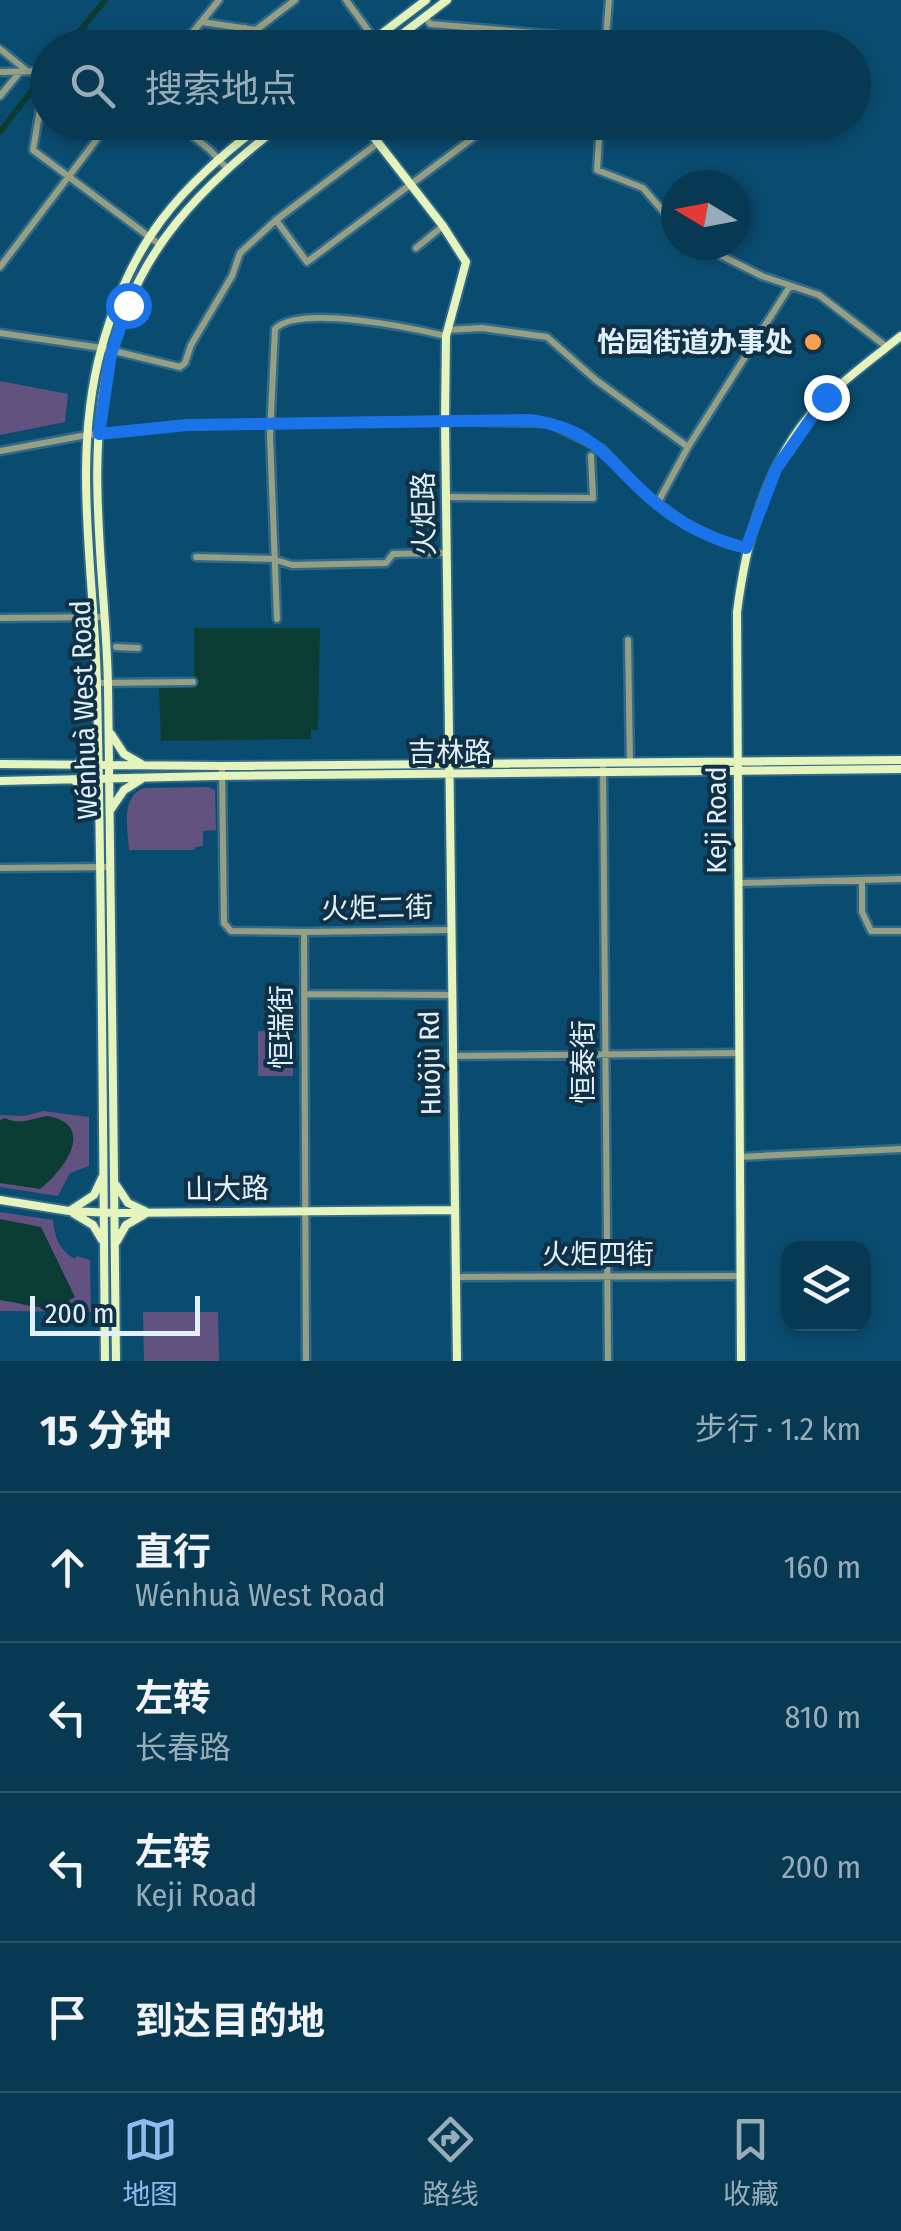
<!DOCTYPE html>
<html lang="zh">
<meta charset="utf-8">
<style>
:root{--surface:#083953;--page:#11405a;--text:#f1f3f6;--muted:#98acb8;--line:#29536a;--accent:#90b9f0}
body{margin:0;font-family:"Fira Sans Condensed","Noto Sans SC",sans-serif;background:var(--page);color:var(--text)}
.controls{position:absolute;right:30px;bottom:30px;display:grid;overflow:hidden;border-radius:20px;box-shadow:0 5px 15px #0003}
.controls button{width:90px;height:90px;display:grid;place-items:center;padding:0;border:0;border-bottom:2px solid var(--line);background:var(--surface);color:var(--text);font:50px sans-serif}
.compass{position:absolute;left:661px;top:170px;width:90px;height:90px;border-radius:50%;background:var(--surface);box-shadow:0 5px 15px #0003;rotate:280deg}
.scale{position:absolute;left:30px;bottom:25px;width:170px;box-sizing:border-box;padding-left:10px;border:5px solid #e1f0fa;border-top:0;font-size:28px;line-height:35px;white-space:nowrap;color:#e1f0fa;-webkit-text-stroke:8px #0f3045;paint-order:stroke}
.stop{position:absolute;width:30px;height:30px;margin:-22px;border:8px solid #1a73e8;border-radius:50%;background:#fff}
.stop.end{background:#1a73e8;border-color:#fff;box-shadow:0 2px 10px #0008}
.list{margin:0;padding:0;list-style:none}
h2{display:flex;justify-content:space-between;align-items:center;height:130px;margin:0;padding:0 40px;font-size:42px}
h2 small{font-size:32px;font-weight:400;color:var(--muted)}
.list li{display:grid;grid-template-columns:65px 1fr auto;gap:30px;align-items:center;box-sizing:border-box;height:150px;padding:0 40px;border-top:2px solid var(--line)}
.list b{display:block;font-size:38px;white-space:nowrap}
.list p{margin:0;font-size:32px;white-space:nowrap;color:var(--muted)}
.list em{font-size:32px;font-style:normal;color:var(--muted)}
.icon{flex:none;width:55px;height:55px;fill:none;stroke:currentColor;stroke-width:2;stroke-linecap:round;stroke-linejoin:round}
.map{position:relative;flex:none;width:901px;height:1361px;overflow:hidden}
.search{position:absolute;background:var(--surface);box-shadow:0 5px 15px #0003;left:30px;right:30px;top:30px;height:110px;display:flex;align-items:center;gap:25px;box-sizing:border-box;padding:0 35px;border-radius:55px;color:var(--muted);font-size:38px}
.sheet{height:730px;background:var(--surface)}
nav{display:flex;justify-content:space-around;align-items:center;box-sizing:border-box;height:140px;border-top:2px solid var(--line);background:var(--surface);font-size:28px;color:var(--muted)}
nav a{display:grid;justify-items:center;gap:5px}
nav .on{color:var(--accent)}
.map>svg:first-child{display:block}
.green{fill:#625280}
.water{fill:#0c3d35}
.lines{fill:none;stroke-linecap:round;stroke-linejoin:round}
.canal{stroke:#0c3d35;stroke-width:6}
.minor-casing{stroke:#316a88;stroke-width:11}
.major-casing{stroke:#316a88;stroke-width:12}
.minor{stroke:#969e83;stroke-width:6}
.major{stroke:#e5f4bc;stroke-width:8}
.route{stroke:#1a73e8;stroke-width:12}
.poi-dot{fill:#fa9f4e;stroke:#0f3045;stroke-width:4}
.labels{text-anchor:middle;dominant-baseline:central;stroke-width:8;stroke-linejoin:round;paint-order:stroke}
.poi-label{font-size:28px;font-weight:bold;fill:#e1f0fa;stroke:#0f3045;text-anchor:end}
.street-label{font-size:28px;fill:#e1f0fa;stroke:#0f3045}
</style>
<div class="map">
<svg width="901" height="1361" viewBox="0 0 901 1361">
<rect width="100%" height="100%" fill="#0a4c6f"/>
<path class="green" d="M0,381L68,394L65,422L0,435Z
M208,787L215,790L216,830L203,831V846L195,847L194,850H129C128,829 120,797 144,788Z
M258,1031H293V1076H258Z
M43,1111L89,1117V1166L70,1173L58,1196L0,1187V1115L24,1116Z
M0,1212L53,1220C55,1237 58,1249 75,1259L76,1256L90,1260L91,1312L0,1311Z
M143,1312H218L219,1361H144Z"/>
<path class="water" d="M194,628H320L318,730H311V739L161,741L159,688L194,685Z
M48,1116C97,1125 64,1171 40,1189L0,1183V1120L5,1118C22,1126 31,1118 48,1116Z
M0,1219L41,1227L75,1297C43,1315 35,1305 0,1300Z"/>
<g class="lines">
<path class="canal" d="M66,48L105,0
M0,132L47,71"/>
<defs>
<path id="minor" d="M346,0L381,48
M425,16L430,24L606,39
M202,22L256,30L295,0
M245,28L258,48
M180,48L219,0
M605,48L609,0
M0,49L26,70
M0,72L48,71
M44,86L33,150L159,244
M0,96L20,72
M175,122L210,150L226,167
M600,122L597,170L643,188L676,226
M276,220L307,262L494,122
M700,245L762,276L819,295L887,347
M416,248L443,226
M0,267L110,122
M447,330L482,328L547,337L596,380L688,447
M0,333L102,348L180,367L185,363L191,345L232,276L240,253L276,220L378,143
M0,451L87,435L187,425L445,421L549,423L602,449L646,495L686,524L725,543L746,548
M446,497L593,498L591,456
M657,504L688,447L790,286
M196,557L273,559L292,565L386,563L393,554L446,553
M0,618L104,617
M277,619L270,435L275,329C299,304 412,328 446,336
M628,640L630,763
M116,647L138,648
M97,683L193,682
M603,763L608,1361
M222,766L224,923L231,931L304,932L306,1361
M0,868L110,867
M862,881V912L871,931H901
M739,883L901,879
M304,932L450,930
M304,994L451,995
M452,1056L738,1053
M739,1157L901,1149
M457,1277L740,1276"/>
<path id="major" d="M363,48L426,0
M384,48L447,0
M362,122L443,226L466,262L446,336L445,421L457,1361
M111,734L124,754L143,765
M0,764L222,766L901,760
M77,764L85,758L96,735
M0,781L213,776L901,769
M75,781L86,787L96,807
M111,809L124,790L143,778
M116,1185L128,1203L145,1211
M0,1200L69,1211L114,1213L455,1210
M71,1210L94,1195L102,1178
M73,1213L93,1225L102,1240
M117,1241L126,1225L145,1214
M105,1361C103,1137 102,912 97,688C95,576 71,460 101,350C131,241 177,189 265,122
M116,1361C113,1136 112,911 108,686C106,578 83,461 111,354C140,246 199,189 284,122
M741,1361L737,612C747,534 769,451 829,395C851,374 877,355 901,336"/>
</defs>
<use href="#minor" class="minor-casing"/>
<use href="#major" class="major-casing"/>
<use href="#minor" class="minor"/>
<use href="#major" class="major"/>
</g>
<g class="lines">
<path class="route" d="M128,305L111,354L99,434L187,425L530,420C596,429 606,460 650,498C678,523 710,539 746,548L776,469L826,397"/>
</g>
<circle class="poi-dot" cx="813" cy="342" r="10"/>
<g class="labels">
<g class="poi-label">
<text x="793" y="342">怡园街道办事处</text>
</g>
<g class="street-label">
<text transform="translate(424 514) rotate(-91)">火炬路</text>
<text transform="translate(84 710) rotate(-92)">Wénhuà West Road</text>
<text x="450" y="752">吉林路</text>
<text transform="translate(716 820) rotate(-90)">Keji Road</text>
<text transform="translate(377 908) rotate(-1)">火炬二街</text>
<text transform="translate(281 1027) rotate(-90)">恒瑞街</text>
<text transform="translate(583 1062) rotate(-90)">恒泰街</text>
<text transform="translate(430 1063) rotate(-91)">Huǒjù Rd</text>
<text transform="translate(227 1189) rotate(-1)">山大路</text>
<text x="598" y="1254">火炬四街</text>
</g>
</g>
</svg>
<div class="controls">
<button><svg class="icon" aria-label="layers" viewBox="0 0 24 24"><path d="M12 4l9 5-9 5-9-5zM3 14l9 5 9-5"/></svg></button>
</div>
<svg class="compass" viewBox="-18 -18 36 36"><path d="M0-13l5 13h-10z" fill="#e53935"/><path d="M0 13l5-13h-10z" fill="#98acb8"/></svg>
<div class="scale">200 m</div>
<div class="stop" style="left:128px;top:305px"></div>
<div class="stop end" style="left:826px;top:397px"></div>
<div class="search"><svg class="icon" aria-label="search" viewBox="0 0 24 24"><circle cx="10" cy="10" r="6"/><path d="M15 15l6 6"/></svg>搜索地点</div>
</div>
<section class="sheet">
<h2>15 分钟<small>步行 · 1.2 km</small></h2>
<ul class="list">
<li><svg class="icon" aria-label="ahead" viewBox="0 0 24 24"><path d="M12 20V5M6 11l6-6 6 6"/></svg><div><b>直行</b><p>Wénhuà West Road</p></div><em>160 m</em></li>
<li><svg class="icon" aria-label="left" viewBox="0 0 24 24"><path d="M17 20v-9H6M10 6l-5 5 5 5"/></svg><div><b>左转</b><p>长春路</p></div><em>810 m</em></li>
<li><svg class="icon" aria-label="left" viewBox="0 0 24 24"><path d="M17 20v-9H6M10 6l-5 5 5 5"/></svg><div><b>左转</b><p>Keji Road</p></div><em>200 m</em></li>
<li><svg class="icon" aria-label="arrive" viewBox="0 0 24 24"><path d="M6 21V4h12l-3 4 3 4H6"/></svg><div><b>到达目的地</b></div></li>
</ul>
</section>
<nav>
<a class="on"><svg class="icon" aria-label="map" viewBox="0 0 24 24"><path d="M3 6l6-2 6 2 6-2v14l-6 2-6-2-6 2zM9 4v14M15 6v14"/></svg>地图</a>
<a><svg class="icon" aria-label="directions" viewBox="0 0 24 24"><path d="M12 3l9 9-9 9-9-9zM9 14v-3h6M13 9l2 2-2 2"/></svg>路线</a>
<a><svg class="icon" aria-label="saved" viewBox="0 0 24 24"><path d="M7 4h10v16l-5-4-5 4z"/></svg>收藏</a>
</nav>
